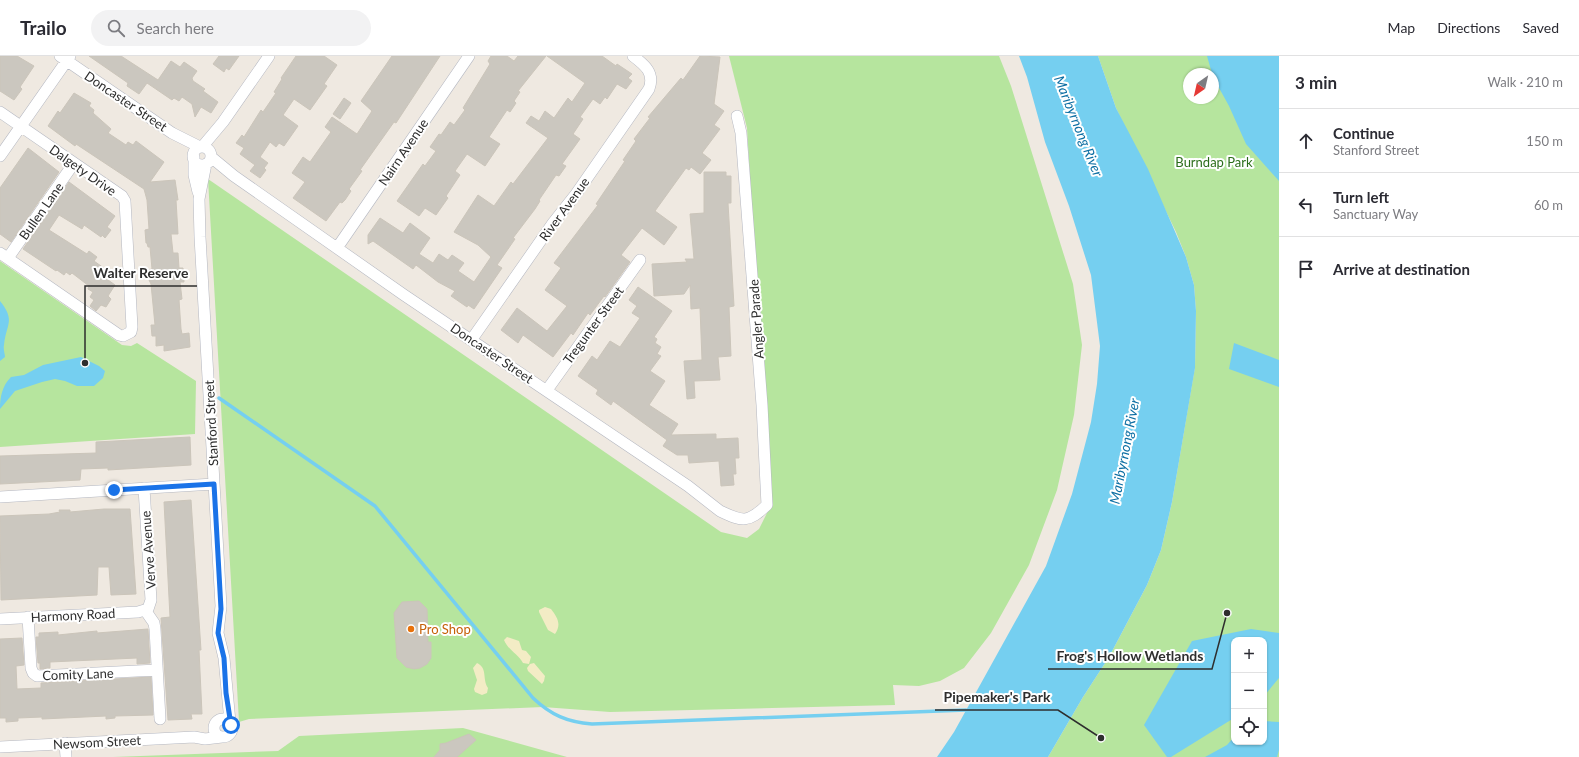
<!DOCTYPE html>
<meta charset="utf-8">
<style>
:root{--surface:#fff;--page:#f2f2f3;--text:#2b2b33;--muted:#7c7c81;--line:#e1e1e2}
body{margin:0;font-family:Lato,sans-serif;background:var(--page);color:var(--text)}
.controls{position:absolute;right:12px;bottom:12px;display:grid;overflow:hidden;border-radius:8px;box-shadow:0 1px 3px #0004}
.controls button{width:36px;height:36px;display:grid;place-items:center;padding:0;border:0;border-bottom:1px solid var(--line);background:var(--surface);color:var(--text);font:20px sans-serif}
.compass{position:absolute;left:1183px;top:12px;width:36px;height:36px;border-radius:50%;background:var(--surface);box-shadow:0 1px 3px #0004;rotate:214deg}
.stop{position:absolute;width:12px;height:12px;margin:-9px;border:3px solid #1a73e8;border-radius:50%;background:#fff}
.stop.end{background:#1a73e8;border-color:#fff;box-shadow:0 1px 4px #0008}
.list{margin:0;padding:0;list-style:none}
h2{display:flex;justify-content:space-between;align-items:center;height:52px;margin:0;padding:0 16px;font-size:17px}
h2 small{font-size:13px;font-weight:400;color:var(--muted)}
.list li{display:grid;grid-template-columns:26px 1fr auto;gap:12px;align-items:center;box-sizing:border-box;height:64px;padding:0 16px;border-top:1px solid var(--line)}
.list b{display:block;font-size:15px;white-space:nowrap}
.list p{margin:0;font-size:13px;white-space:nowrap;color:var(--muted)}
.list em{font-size:13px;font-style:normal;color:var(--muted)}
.icon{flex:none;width:22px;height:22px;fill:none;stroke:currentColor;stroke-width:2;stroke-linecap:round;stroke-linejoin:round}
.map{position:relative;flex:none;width:1279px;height:701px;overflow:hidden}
header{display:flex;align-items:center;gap:24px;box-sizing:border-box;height:56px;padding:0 20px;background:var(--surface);border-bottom:1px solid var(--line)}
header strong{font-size:19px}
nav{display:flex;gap:22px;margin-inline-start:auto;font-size:14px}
.search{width:280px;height:36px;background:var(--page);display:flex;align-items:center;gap:10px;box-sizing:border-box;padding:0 14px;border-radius:22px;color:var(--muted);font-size:15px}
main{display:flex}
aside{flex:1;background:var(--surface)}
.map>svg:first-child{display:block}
.green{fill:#b6e59e;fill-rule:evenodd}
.sand{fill:#f3ecc5}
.water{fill:#75cff0}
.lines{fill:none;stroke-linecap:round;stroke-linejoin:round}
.stream{stroke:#75cff0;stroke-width:3.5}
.building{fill:#cbc7bf;stroke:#cbc5ba}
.street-casing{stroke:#b4b7c1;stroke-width:12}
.street{stroke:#fff;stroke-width:11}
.route{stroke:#1a73e8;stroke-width:5}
.food-dot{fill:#e8710a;stroke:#fff;stroke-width:1.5}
.labels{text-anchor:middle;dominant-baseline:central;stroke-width:4;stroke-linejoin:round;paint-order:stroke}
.street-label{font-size:13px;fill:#2e2e2e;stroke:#fff}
.park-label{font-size:13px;fill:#2c6e1b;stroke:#fff}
.food-label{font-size:13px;fill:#c56008;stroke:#fff;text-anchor:start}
.water-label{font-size:14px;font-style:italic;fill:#0d6fa3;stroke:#fff}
.leader{fill:none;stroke:#2e2e2e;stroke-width:1.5}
.callout-dot{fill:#2e2e2e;stroke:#fff;stroke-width:1.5}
.callout-label{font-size:14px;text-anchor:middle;font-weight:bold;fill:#2e2e2e;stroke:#fff;stroke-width:4;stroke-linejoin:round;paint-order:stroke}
</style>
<header>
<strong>Trailo</strong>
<div class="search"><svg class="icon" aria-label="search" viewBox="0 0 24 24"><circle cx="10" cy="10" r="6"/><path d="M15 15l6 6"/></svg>Search here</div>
<nav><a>Map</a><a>Directions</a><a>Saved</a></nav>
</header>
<main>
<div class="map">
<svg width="1279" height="701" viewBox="0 0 1279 701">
<rect width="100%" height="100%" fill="#efe9e1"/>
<path class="green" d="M729,0H999L1011,30L1073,228L1082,289L1074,359L1057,434L1029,509L991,577L964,612L940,625L919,630L893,629L895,649L610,656L543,651L249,663L239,666L208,123L721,476L747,482L759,473L770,451L747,72Z
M1098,0H1279V701H1048L1083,641L1109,601L1147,529L1161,494L1172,446L1195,311L1196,255L1194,229L1186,201L1176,176L1116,52ZM1189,18H1213V42H1189ZM1234,584H1264V686H1234Z
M0,205L122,289L131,290L137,287L196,325L195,378L0,391Z
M463,672L567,701H113L278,695L299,680Z"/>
<path class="sand" d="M545,551L551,553C557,561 562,568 555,578L548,574L539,556V554Z
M507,581L519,585L522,594L526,595L531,601L529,608L523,607C518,598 508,594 504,584Z
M477,607C488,612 482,623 488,632L487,637L482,639L475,636L474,633L477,624L473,612Z
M534,607L545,620L544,625L542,628L528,615L527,612L530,608Z"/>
<path class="water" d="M1019,0H1098L1116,52L1148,113L1186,201L1194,229L1196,255L1195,312L1172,446L1161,494L1147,529L1109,601L1083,641L1048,701H937L954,676L1046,510L1072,438L1091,366L1097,328L1100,290L1091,219L1069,150L1045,86L1027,21Z
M1207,0H1279V125L1246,88L1229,50L1213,21Z
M0,245C16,265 6,268 4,289C3,293 5,298 5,301L0,305Z
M1234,287L1279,304V331L1229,313Z
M81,301L99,310L105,315L103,322L94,330H77L65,325L55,323L42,326L15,335L0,353C0,341 2,330 11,321L24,319L43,309Z
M1251,573L1279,577V622L1264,640V584H1234V662L1171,701H1167L1144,669L1192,585Z
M1264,665L1279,666V694L1277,701H1205L1227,689L1234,681V686H1264Z"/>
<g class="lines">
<path class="stream" d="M219,342L375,450L533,642C551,659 567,666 592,668L966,654"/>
</g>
<path class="building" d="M0,0H17L34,10L20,31L22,33L14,44L0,35Z
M89,0H121L158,24L171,5L180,11L184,6L197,15L192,22L193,25L205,33L203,35L218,46L211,57L201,51L195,61L192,48L182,41L179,45L174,42L172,44L147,27L139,38L127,30L128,27Z
M219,0H239L229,14L226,12L224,16L213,8Z
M296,0H324L337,9L324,28L327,30L310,54L294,43L283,59L298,70L284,90L279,87L276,91L270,86L260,101L268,107L264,112L266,114L260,122L250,115L255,109L240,98L244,92L236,87L242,79L244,81L261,54L263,56L276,37L274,36L282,23L281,22Z
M392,0H440L396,67L394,66L360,114L362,115L349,133L351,135L345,144L342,147L340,146L326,165L293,142L305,126L292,117L303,101L310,106L331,76L325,71L332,61L357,78L372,55L361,45Z
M491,0H507L514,5L518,0H546L518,35L520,36L514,45L516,47L510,56L507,54L489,81L500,88L485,110L467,98L455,115L460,119L446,140L448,142L436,159L425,152L419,160L397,145L423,108L425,110L436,95L430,91L439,78L441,79L450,66L454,69L465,54L463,52L490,8L488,5Z
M547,0H602L616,10L617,8L632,18L628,22L632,25L626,33L617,28L607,43L605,41L600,48L593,43L580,61L583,63L573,78L580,83L562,108L566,110L559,120L556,119L539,144L540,145L535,153L513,182L515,183L497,209L502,212L474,253L468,249L467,251L451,240L455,235L438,226L416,209L413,213L373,185L368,188V179L380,162L403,177L410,167L430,182L419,198L433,207L439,198L448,204L452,199L464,207L458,215L474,226L491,201L478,189L454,176L478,139L494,150L511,126L513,128L548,82L526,67L531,60L539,65L545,55L554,62L568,42L572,46L585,27Z
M700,0L720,1L714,48L724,55L714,69L720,73L702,97L711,104L700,118L691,111L689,114L686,112L655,155L677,171L664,189L642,172L621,199L630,206L605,241L604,240L590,259L588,257L573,279L571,277L553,301L523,279L518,287L501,274L517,252L547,275L567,250L545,234L561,212L554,207L598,149L596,148L625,105L623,104L636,85L634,83L650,62L648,61L681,22L683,24Z
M74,37L91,47L89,50L94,54L93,57L111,73L108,77L126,89L128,86L133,89L136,85L164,106L150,126L175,124L178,144H176L178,178H171L173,197H178L179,212H183L184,226H180L182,243L179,244L181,273L182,278L189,277L190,291L164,295V289L156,290V280H152L151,269H155L151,228L149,224L148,214L152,213L150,191H148L147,187H146L145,174L149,173L147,144L144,133L76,88L75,90L48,70L58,55L60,57Z
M344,42L351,47L340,63L333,58Z
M28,92L59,116L11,186L0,178V132Z
M704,116H726V120H731V147H728L734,250L729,251L731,300L718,301L720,324L694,325L695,342L687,343L684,305L702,304L700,252L691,253L690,229L684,238L654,240L652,208L687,206L685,203H694L690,158L704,157Z
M69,126L115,160L107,171L111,174L105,182L102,179L101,181L84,169L82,173L59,159L49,174L87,198L89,195L97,201L94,205L108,215L104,221L115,229L108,240L111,243L106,251L101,249L96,255L90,250L94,244L90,241L93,236L88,233L89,230L72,217L70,219L66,216L64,219L57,214L56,215L23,193Z
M638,231L672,255L654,281L657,283L655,287L661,291L657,298L661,300L650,315L665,325L649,349L678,368L671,379L716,378V383L738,382L739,402H735L736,418H733L734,429L721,430L719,405L689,407L688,399H677L663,390L667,384L613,345L611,349L596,338L598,334L578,320L592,300L597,304L610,285L620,291L640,262L632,257L637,250L629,244Z
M190,381L191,409L108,414V412L81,413L80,424L0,428V400L96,397V386Z
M191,444L201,594H199L202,658H191L192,663L168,664L161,562L170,561L164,446Z
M104,453H130L136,538L111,539L109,511H98L97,539L1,544L0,460L49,458L60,456L59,454H70V456Z
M419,545L427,553L428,586H431V602L427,608L420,612L414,613L406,611L397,602L394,557L402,546Z
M148,573L150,607L137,608V602L50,606V612L40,613V607H38L36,581H39V577L58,576V579L97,575V577Z
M22,582L24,609L16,610L17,633L41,632V627L151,621L153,659L115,660V662L106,663V660L42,663V661L18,662V665L6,666V662H0V583Z
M469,678L476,684L457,701H434L440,694V688L446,687Z"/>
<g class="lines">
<defs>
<path id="street" d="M60,0L172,77L200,91
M0,56L122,140L125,145L132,271L131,276L123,280L119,279L0,197
M202,91L223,66L269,0
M193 100a9 9 0 1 1 18 0a9 9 0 1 1-18 0Z
M0,100L70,0
M194,101V119L198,136
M211,101L234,120L404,239L688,430L720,455C743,466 748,467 767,449L762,349L741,77L737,60
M206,108L199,143L200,181L221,550L218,577L224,602L230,666
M337,192L469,0
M8,202L74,107
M472,283L553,167L576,138L649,33C655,17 645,9 633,0
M547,334L640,204
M0,441L214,428
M145,554L154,567L155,573L160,663
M28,561L31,612L33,617L37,620L157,614
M0,563L138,556L148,553L151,544L144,432
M214 672a9 9 0 1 1 18 0a9 9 0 1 1-18 0Z
M65,687L66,701
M0,691L194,681L205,683L222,681"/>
</defs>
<use href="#street" class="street-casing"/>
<use href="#street" class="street"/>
</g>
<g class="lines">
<path class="route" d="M114,434L214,428L221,553L218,577L224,602L226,637L231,669"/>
</g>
<circle class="food-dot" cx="411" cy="573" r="4"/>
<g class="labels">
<g class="street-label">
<text transform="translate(126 45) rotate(34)">Doncaster Street</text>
<text transform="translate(403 96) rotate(-56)">Nairn Avenue</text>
<text transform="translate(83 114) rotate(35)">Dalgety Drive</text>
<text transform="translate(564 153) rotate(-54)">River Avenue</text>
<text transform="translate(41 155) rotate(-55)">Bullen Lane</text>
<text transform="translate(756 263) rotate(-94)">Angler Parade</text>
<text transform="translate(593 269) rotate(-54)">Tregunter Street</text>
<text transform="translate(492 297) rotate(34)">Doncaster Street</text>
<text transform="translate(211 367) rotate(-93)">Stanford Street</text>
<text transform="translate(148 494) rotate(-94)">Verve Avenue</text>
<text transform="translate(73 559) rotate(-3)">Harmony Road</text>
<text transform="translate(78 618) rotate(-2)">Comity Lane</text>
<text transform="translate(97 686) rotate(-3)">Newsom Street</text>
</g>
<g class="park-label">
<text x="1214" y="106">Burndap Park</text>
</g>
<g class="food-label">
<text x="419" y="573">Pro Shop</text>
</g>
<g class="water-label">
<text transform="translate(1079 70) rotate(68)">Maribyrnong River</text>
<text transform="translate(1124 395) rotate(-79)">Maribyrnong River</text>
</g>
</g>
<path class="leader" d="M85 307L85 230H197M1227 557L1212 613H1048M1101 682L1058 654H935"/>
<g class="callout-dot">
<circle cx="85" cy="307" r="4"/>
<circle cx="1227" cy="557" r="4"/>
<circle cx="1101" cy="682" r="4"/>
</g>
<g class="callout-label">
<text x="141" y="222">Walter Reserve</text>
<text x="1130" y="605">Frog's Hollow Wetlands</text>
<text x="997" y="646">Pipemaker's Park</text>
</g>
</svg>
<div class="controls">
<button>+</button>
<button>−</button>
<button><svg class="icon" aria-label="locate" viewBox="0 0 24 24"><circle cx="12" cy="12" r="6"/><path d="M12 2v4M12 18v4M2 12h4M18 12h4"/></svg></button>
</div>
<svg class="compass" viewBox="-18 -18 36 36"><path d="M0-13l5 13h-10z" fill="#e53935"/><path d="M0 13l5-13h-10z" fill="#7c7c81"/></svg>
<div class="stop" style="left:231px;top:669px"></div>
<div class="stop end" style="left:114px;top:434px"></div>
</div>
<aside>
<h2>3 min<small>Walk · 210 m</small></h2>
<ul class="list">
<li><svg class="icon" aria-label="ahead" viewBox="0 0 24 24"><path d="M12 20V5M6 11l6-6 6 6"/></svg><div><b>Continue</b><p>Stanford Street</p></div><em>150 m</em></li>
<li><svg class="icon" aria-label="left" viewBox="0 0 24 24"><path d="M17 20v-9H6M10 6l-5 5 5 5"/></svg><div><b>Turn left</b><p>Sanctuary Way</p></div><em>60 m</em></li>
<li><svg class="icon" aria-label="arrive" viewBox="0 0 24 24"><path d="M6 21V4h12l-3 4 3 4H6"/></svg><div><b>Arrive at destination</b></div></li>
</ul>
</aside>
</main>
